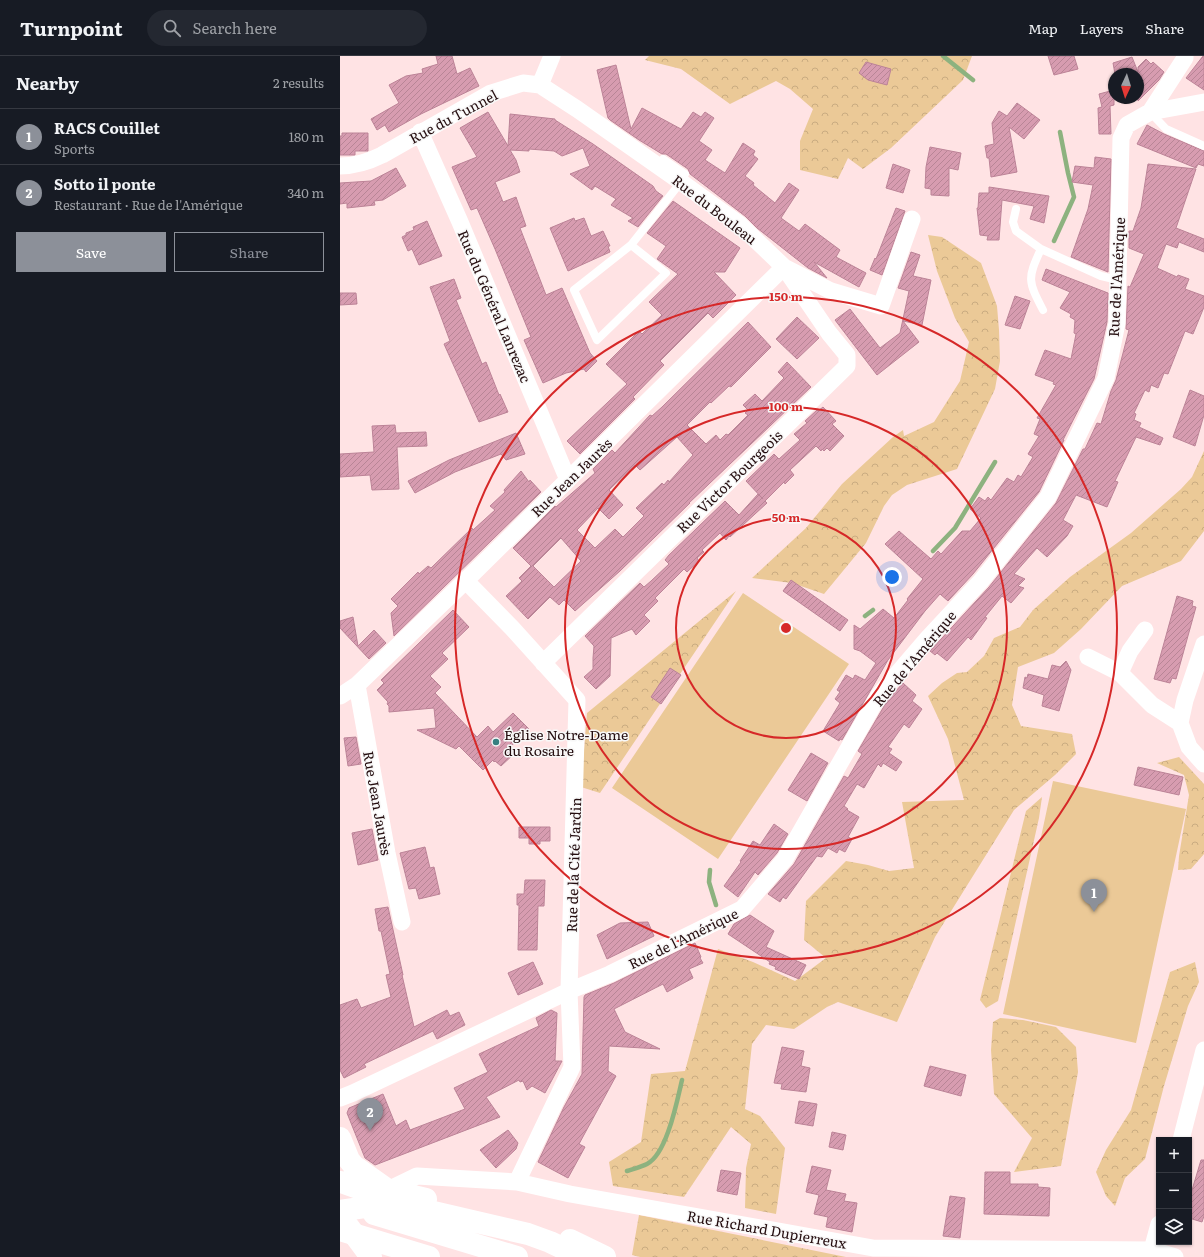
<!DOCTYPE html>
<meta charset="utf-8">
<style>
:root{--surface:#171b24;--page:#242831;--text:#f1f3f6;--muted:#9ea1a6;--line:#363941;--accent:#8c9099}
body{margin:0;font-family:Literata,serif;background:var(--page);color:var(--text)}
.controls{position:absolute;right:12px;bottom:12px;display:grid;overflow:hidden;border-radius:0px;box-shadow:0 1px 3px #0004}
.controls button{width:36px;height:36px;display:grid;place-items:center;padding:0;border:0;border-bottom:1px solid var(--line);background:var(--surface);color:var(--text);font:20px sans-serif}
.compass{position:absolute;left:768px;top:12px;width:36px;height:36px;border-radius:50%;background:var(--surface);box-shadow:0 1px 3px #0004;rotate:184deg}
.you{position:absolute;left:552px;top:521px;width:14px;height:14px;margin:-10px;border:3px solid #fff;border-radius:50%;background:#1a73e8;box-shadow:0 0 0 6px #1a73e833}
.badge{display:grid;place-items:center;width:26px;height:26px;border-radius:50%;background:var(--accent);color:#fff;font-size:13px;font-weight:700}
.pin{position:absolute;translate:-50% -33px;filter:drop-shadow(0 1px 2px #0008)}
.pin::after{content:'';position:absolute;top:21px;width:14px;height:12px;background:inherit;clip-path:polygon(0 0,100% 0,50% 100%)}
.list{margin:0;padding:0;list-style:none}
h2{display:flex;justify-content:space-between;align-items:center;height:52px;margin:0;padding:0 16px;font-size:17px}
h2 small{font-size:13px;font-weight:400;color:var(--muted)}
.list li{display:grid;grid-template-columns:26px 1fr auto;gap:12px;align-items:center;box-sizing:border-box;height:56px;padding:0 16px;border-top:1px solid var(--line)}
.list b{display:block;font-size:15px;white-space:nowrap}
.list p{margin:0;font-size:13px;white-space:nowrap;color:var(--muted)}
.list em{font-size:13px;font-style:normal;color:var(--muted)}
.actions{display:flex;gap:8px;padding:12px 16px}
.actions a{flex:1;padding:9px 0;border:1px solid var(--accent);border-radius:0px;text-align:center;font-size:14px;color:var(--accent)}
.actions .main{background:var(--accent);color:#fff}
.icon{flex:none;width:22px;height:22px;fill:none;stroke:currentColor;stroke-width:2;stroke-linecap:round;stroke-linejoin:round}
.map{position:relative;flex:none;width:864px;height:1201px;overflow:hidden}
header{display:flex;align-items:center;gap:24px;box-sizing:border-box;height:56px;padding:0 20px;background:var(--surface);border-bottom:1px solid var(--line)}
header strong{font-size:19px}
nav{display:flex;gap:22px;margin-inline-start:auto;font-size:14px}
.search{width:280px;height:36px;background:var(--page);display:flex;align-items:center;gap:10px;box-sizing:border-box;padding:0 14px;border-radius:22px;color:var(--muted);font-size:15px}
main{display:flex}
aside{flex:1;background:var(--surface)}
.map>svg:first-child{display:block}
.forest{fill:url(#forest-crowns)}
.park{fill:#ebc997}
.lines{fill:none;stroke-linecap:round;stroke-linejoin:round}
.stream{stroke:#8db27f;stroke-width:4.5}
.building{fill:url(#building-hatch);stroke:#bc8397;fill-rule:evenodd}
.service{stroke:#fff;stroke-width:8}
.minor{stroke:#fff;stroke-width:17}
.primary{stroke:#fff;stroke-width:22}
.motorway{stroke:#fff;stroke-width:22}
.ring{fill:none;stroke:#d62828;stroke-width:2}
.poi-dot{fill:#378081;stroke:#f8f8f8;stroke-width:1.5}
.labels{text-anchor:middle;dominant-baseline:central;stroke-width:3;stroke-linejoin:round;paint-order:stroke}
.street-label{font-size:14px;fill:#240d0f;stroke:#f8f8f8}
.poi-label{font-size:14px;fill:#240d0f;stroke:#f8f8f8;text-anchor:start}
.centre{fill:#d62828;stroke:#f8f8f8;stroke-width:2}
.ring-label{font-size:12px;text-anchor:middle;font-weight:bold;fill:#d62828;stroke:#f8f8f8;stroke-width:3;stroke-linejoin:round;paint-order:stroke}
</style>
<header>
<strong>Turnpoint</strong>
<div class="search"><svg class="icon" aria-label="search" viewBox="0 0 24 24"><circle cx="10" cy="10" r="6"/><path d="M15 15l6 6"/></svg>Search here</div>
<nav><a>Map</a><a>Layers</a><a>Share</a></nav>
</header>
<main>
<aside>
<h2>Nearby<small>2 results</small></h2>
<ul class="list">
<li><span class="badge">1</span><div><b>RACS Couillet</b><p>Sports</p></div><em>180 m</em></li>
<li><span class="badge">2</span><div><b>Sotto il ponte</b><p>Restaurant · Rue de l'Amérique</p></div><em>340 m</em></li>
</ul>
<div class="actions"><a class="main">Save</a><a>Share</a></div>
</aside>
<div class="map">
<svg width="864" height="1201" viewBox="0 0 864 1201">
<defs>
<pattern id="forest-crowns" width="20" height="18" patternUnits="userSpaceOnUse"><rect width="20" height="18" fill="#ebc997"/><path d="M2 6a3 3 0 1 1 6 0M12 15a3 3 0 1 1 6 0" fill="none" stroke="#c9ab81"/></pattern>
<pattern id="building-hatch" width="6" height="6" patternUnits="userSpaceOnUse"><rect width="6" height="6" fill="#d79cb0"/><path d="M-1 1l2-2M0 6l6-6M5 7l2-2" fill="none" stroke="#b88596"/></pattern>
</defs>
<rect width="100%" height="100%" fill="#ffe3e4"/>
<path class="forest" d="M309,0H632L623,24L551,92L523,113L508,102L498,123L460,114V85L473,53L450,33L436,25L390,48L341,13L305,4Z
M588,179L602,181L641,207L657,250L659,274L660,305L655,333L617,413L567,429L552,439L544,450L526,487L484,538L452,527L412,522L466,472L502,428L553,381L563,374L564,380L594,366L620,325L629,286L615,262L597,215Z
M864,395V475L841,505L782,530L741,573L714,597L678,611L672,649L681,670L732,678L736,698L715,719L674,754L595,881L557,966L498,946L487,951L454,973L426,969L412,988L405,1053L420,1060L445,1092L436,1158L405,1152L406,1112L411,1088L391,1071L344,1141L273,1130L269,1106L301,1086L311,1018L345,1015L378,893L413,906L455,925L486,902L464,884L466,845L506,805L528,809L549,815L574,812L562,746L624,744L608,683L588,640L602,627L617,617L627,616L644,600L654,582L680,571L693,554L730,521L791,477L841,433L852,421Z
M396,535L260,737L241,731L247,657Z
M839,701L864,728V798L851,813L838,814L839,800L849,739L844,719L817,707Z
M702,741L699,762L658,945L646,952L640,944L686,755Z
M855,906L859,926L848,950L824,1030L805,1103L785,1122L775,1150L766,1140L756,1116L766,1094L791,1054L830,916Z
M660,962L683,964L716,971L736,991L738,1016L721,1110L674,1116L692,1082L654,1038L651,994L653,966Z
M299,1159L506,1201H300L292,1199Z"/>
<path class="park" d="M403,537L509,608L378,803L272,732Z
M713,725L846,753L796,987L663,958Z"/>
<g class="lines">
<path class="stream" d="M603,0L633,24
M714,185L734,141L728,117L720,76
M593,495L615,472L655,406
M525,560L533,554
M370,814L369,826L376,849
M287,1115C293,1113 301,1111 307,1108C327,1098 337,1045 342,1024"/>
</g>
<path class="building" d="M96,0H112L117,18L130,12L139,30L81,58L49,76L45,69L37,74L31,63L59,47L49,29L66,20L83,17L82,13L98,8Z
M708,0H734L738,13L714,19Z
M863,0H864V34L846,22Z
M792,1L798,16V11L806,3L811,8L813,6L824,16L819,24L798,45V18H775L773,7Z
M526,6L551,13L547,29L528,24L519,17Z
M276,9L291,73L302,52L341,73L353,56L361,61L365,56L374,62L359,85L372,94L365,104L385,117L403,87L415,95L413,99L418,103L405,120L414,127L413,129L435,147L449,127L459,134L441,162L459,175L465,168L500,194L496,201L526,217L519,231L474,206L487,222L468,212L417,172L405,160L350,118L348,113L326,98H322L299,84L270,64L268,62L257,14Z
M774,34V49L770,50L771,78H759L758,52L762,51L759,38Z
M677,47L700,64L684,83L669,71L677,116L651,121L649,102H647L645,90L654,88L652,67L659,55L667,60Z
M148,56L168,90L170,58L215,63V64L253,88L313,130L316,135L323,140L298,171L288,165L293,162L271,149L276,143L255,130L252,134L230,118L250,110L243,92L222,100L214,95L189,93V95L170,94L176,104L180,116L155,126L163,146L176,141L186,170L180,172L206,239L222,232L250,297L257,305L246,316L244,313L226,317L203,327L184,284L191,281L155,193L137,152L131,154L112,111L137,101L120,72Z
M807,69L824,78L864,95V110L858,108L856,112L797,88Z
M2,77H28V95H15V99H0V80H2Z
M590,91L621,97L618,114L609,112V140L591,139V133L585,132L586,111Z
M755,101L771,103L768,216L731,201L748,153L753,129L732,126L735,110L754,112Z
M553,108L570,114L563,137L546,132Z
M808,108L856,113L836,172L864,183V196L839,186L837,192L826,188L817,212L837,221L838,219L849,223L845,233L864,240V251L853,278L845,275L828,318L824,317L818,332L811,329L809,336L805,334L794,357L796,358L794,364L801,367L799,371L823,382L820,389L796,381L775,425L778,426L767,451L736,439L723,464L733,470L727,480L707,501L697,492L674,518L685,523L678,530L684,532L671,547L662,540L645,561L647,562L631,584L628,581L607,605L597,597L595,599L590,595L649,531L716,447L743,393H745L757,367L761,368L771,335L776,324L789,274L786,273L788,230L790,231L804,198L789,192V175H793L801,152Z
M56,112L66,130L43,144L34,145L35,149L7,152V147L0,148V127L31,125Z
M649,131L709,140L704,167L690,163L694,150L662,144L659,184H647L648,180L640,179L637,152H638L639,137H649Z
M333,145L400,192L385,216H374L396,239L373,262L368,257L320,305L324,309L293,341L295,343L240,398L227,385L287,328L266,308L299,275L302,278L322,259L309,246L338,218L317,203L326,190L307,177Z
M556,152L565,155L542,219L530,214L535,202L536,203Z
M234,162L235,165L244,162L251,180L263,175L270,190H268L270,196L228,215L210,172Z
M87,165L102,200L79,209L72,193L68,195L62,181L66,179V177L74,174L73,171Z
M571,196L580,199L573,220L591,224L582,269L563,265L579,286L537,319L495,264L510,253L540,292L560,277L569,235L558,232Z
M706,213L768,237L767,266L754,323L723,384H724L699,436L633,518L608,545L600,538L585,555L548,604L502,684L500,683L499,685L483,675L500,647L495,643L500,636L497,634L506,619L513,623L515,619L525,624L536,607L520,595L514,593V569L520,573L543,553L554,562L568,544L567,543L583,523L545,488L559,475L591,503L598,495L601,498L622,475H630L641,462L630,453L639,441L645,445L648,441L651,444L667,422L674,426L678,419L681,421L693,401L688,398L699,380L694,378L700,363L697,362L716,329L713,328L714,326L695,319L705,294L731,303L736,278L734,277L735,264L730,261L731,258L720,252L730,236L702,224Z
M114,223L121,242L116,244L142,308L146,306L159,339L160,338L168,356L139,366L104,288L110,285L90,231Z
M0,237H16L17,248L0,249Z
M675,240L690,245L680,273L665,269Z
M457,261L479,282L457,303L436,283Z
M408,266L431,291L391,331L389,330L371,347L370,346L347,369L366,388L376,379L380,384L386,378L388,379L408,359L405,357L408,354L403,349L415,338L422,345L444,322L438,316L447,306L471,331L349,447H350L280,515L235,555L224,544L219,549L210,541L188,563L166,540L182,525L179,522L191,510L173,492L215,450L216,451L255,417L253,413L272,394L275,397L310,359L312,360L322,351ZM337,381L353,399L329,426L328,424L324,429L322,427L296,452L304,460L283,481L275,473L255,492L237,474L258,452L269,463L283,449L269,434L295,409L300,414ZM221,482L241,505L214,531L193,510Z
M850,334L864,340V359L855,390L833,381Z
M483,351L496,365L492,368L504,380L490,395L487,392L484,395L482,393L481,395L476,390L450,414L454,419L445,428L444,426L425,445L427,447L390,481L389,480L386,484L380,477L362,494L364,496L357,502L359,505L347,516L344,513L315,542L318,545L304,559L310,565L296,579L292,573L271,582L270,620L256,633L244,621L253,613V602L254,590L245,580L300,527L304,531L311,525L329,508L325,504L329,499L385,445L399,459L418,438L423,443L406,425L434,398L439,403L460,384L454,378L467,367L465,365L477,354L478,355Z
M55,369L56,377L86,376L87,390L57,391L59,433L32,434L30,419L0,421V398L34,396L32,370Z
M176,377L185,398L166,404L161,398L115,416L75,437L68,425L109,404Z
M181,415L189,426L190,424L201,436L54,580L51,557L58,550L51,543L78,516L79,518L88,510L91,512L132,472L133,474L155,454L150,450L165,436L164,434Z
M451,524L508,564L500,575L443,535Z
M837,540L853,545L852,550L856,551L836,623L832,622L830,627L814,623Z
M113,554L129,571L102,597L108,603L90,620L101,631L95,637L137,681L148,670L153,676L173,657L189,673L169,692L175,697L161,710L155,705L154,706L153,704L143,714L119,690L116,693L77,674L96,672L94,652L49,656V650L47,648L48,646L37,634L44,627L41,624Z
M13,561L18,590L34,574L46,587L29,603L0,572V565Z
M726,605L731,614L719,655L702,650L704,639L683,632L685,621L687,622L688,618L708,623L712,609L720,611Z
M330,612L341,619L321,648L311,641Z
M563,627L576,639L572,645L582,653L569,672L564,668L548,691L552,693L549,697L562,706L556,715L543,707L541,711L538,708L524,732L517,728L504,750L508,753L507,754L519,761L508,781L512,783L505,796L499,793L497,797L488,792L482,801L477,800L446,843L443,841L440,846L428,838L454,808L504,720L508,722L522,698L518,695L547,645Z
M16,681L21,708L8,710L4,682Z
M471,697L488,707L467,745L448,734Z
M798,711L843,721L839,739L794,729Z
M434,768L448,778L437,797L418,819L415,816L398,841L384,830L401,806L400,805L413,785L420,789Z
M179,771H210V785H200V788H189V782H179Z
M32,773L38,804L18,809L12,777Z
M85,791L90,812L94,811L100,838L79,843L76,832L69,833L60,797Z
M185,824H205L204,850H198L197,894H178L179,849H177V838H184Z
M48,851L63,919H62L74,971L107,954L110,960L119,956L125,969L97,983L93,975L24,1008L26,1011L4,1022L0,1014V949L17,943L21,952L51,941L46,919L50,918L41,875H39L35,853Z
M410,859L434,875L426,891L466,909L459,923L435,913L436,911L429,908L430,906L388,878L394,868Z
M308,866L314,880L267,903L257,879L280,867Z
M355,887L361,901L360,902L363,907L349,913L353,922L327,936L323,928L274,953L285,976L320,993L269,990L268,1015L276,1020L239,1088L245,1091L228,1122L198,1106L224,1051L242,1018L244,941L245,939L274,927Z
M193,906L203,928L178,939L168,917Z
M211,954L217,957L215,1005H222L205,1037L192,1030L187,1034L183,1025L180,1026L179,1024L146,1041L160,1061L35,1109L25,1102L7,1057L9,1052L43,1038L56,1070L66,1064L70,1074L125,1053L114,1032L148,1016L139,998L199,970L196,962Z
M442,991L464,995L461,1010L470,1012L466,1036L441,1033L442,1028L434,1027Z
M590,1010L626,1019L621,1040L584,1030Z
M459,1045L477,1048L473,1070L455,1067Z
M168,1074L178,1087L176,1093L156,1112L140,1094Z
M492,1076L506,1079L503,1094L489,1091Z
M861,1104H864V1160L862,1166L849,1162V1144Z
M472,1110L491,1114L486,1134L506,1138L504,1145L517,1147L512,1176L486,1171L488,1161L474,1158L479,1139L466,1136Z
M381,1114L401,1117L397,1139L377,1135Z
M645,1116H670V1128H698V1131L710,1132L709,1160L644,1158Z
M610,1140L625,1142L620,1182L603,1180Z"/>
<g class="lines">
<path class="service" d="M810,56L826,73L864,90
M676,153L673,166L676,175L701,193L761,220L778,224
M291,189L234,234L257,284L326,217L291,189L341,126L345,118L323,103
M701,193C687,223 688,225 703,254"/>
<path class="minor" d="M200,29L237,53L341,126L399,168L444,211L491,235L541,250L572,163
M810,56L845,2V0
M80,76L120,166L228,424
M0,110C16,110 28,106 42,99L151,37L183,27L200,29L212,0
M125,524L172,572L237,644L229,935L232,1011L177,1126
M805,574L790,595L780,617L812,649L840,667
M864,588L845,644L840,667L849,691L864,708
M748,601L780,617
M17,629L47,797L62,866
M0,640L17,629L117,533L444,211L489,277L507,299V310L203,607
M0,1042L13,1037L229,935L270,918L402,853L445,803L539,639L587,583L641,525L708,441L766,322L777,267L781,82L787,69L810,56L864,46
M841,1084L864,994
M48,1134L77,1120L177,1126L230,1138L533,1192L812,1194L835,1201
M812,1194L819,1168"/>
<path class="primary" d="M0,1082L9,1104L14,1110L48,1134
M1,1126L21,1133L47,1134
M8,1170L31,1201"/>
<path class="motorway" d="M48,1134L86,1143
M0,1155L26,1151H72L188,1178L210,1186L241,1201
M34,1158L177,1201
M0,1174L89,1201
M230,1184L265,1201"/>
</g>
<g class="ring">
<circle cx="446" cy="572" r="110"/>
<circle cx="446" cy="572" r="221"/>
<circle cx="446" cy="572" r="331"/>
</g>
<circle class="poi-dot" cx="156" cy="686" r="4"/>
<g class="labels">
<g class="street-label">
<text transform="translate(113 60) rotate(-28)">Rue du Tunnel</text>
<text transform="translate(375 153) rotate(38)">Rue du Bouleau</text>
<text transform="translate(776 221) rotate(-87)">Rue de l'Amérique</text>
<text transform="translate(155 250) rotate(67)">Rue du Général Lanrezac</text>
<text transform="translate(231 421) rotate(-44)">Rue Jean Jaurès</text>
<text transform="translate(389 425) rotate(-44)">Rue Victor Bourgeois</text>
<text transform="translate(574 602) rotate(-50)">Rue de l'Amérique</text>
<text transform="translate(38 747) rotate(80)">Rue Jean Jaurès</text>
<text transform="translate(233 809) rotate(-88)">Rue de la Cité Jardin</text>
<text transform="translate(343 882) rotate(-26)">Rue de l'Amérique</text>
<text transform="translate(427 1173) rotate(10)">Rue Richard Dupierreux</text>
</g>
<g class="poi-label">
<text x="164" y="678">Église Notre-Dame<tspan x="164" dy="16">du Rosaire</tspan></text>
</g>
</g>
<circle cx="446" cy="572" r="6" class="centre"/>
<g class="ring-label">
<text x="446" y="245">150 m</text>
<text x="446" y="355">100 m</text>
<text x="446" y="466">50 m</text>
</g>
</svg>
<div class="controls">
<button>+</button>
<button>−</button>
<button><svg class="icon" aria-label="layers" viewBox="0 0 24 24"><path d="M12 4l9 5-9 5-9-5zM3 14l9 5 9-5"/></svg></button>
</div>
<svg class="compass" viewBox="-18 -18 36 36"><path d="M0-13l5 13h-10z" fill="#e53935"/><path d="M0 13l5-13h-10z" fill="#9ea1a6"/></svg>
<div class="you"></div>
<div class="pin badge" style="left:754px;top:856px">1</div>
<div class="pin badge" style="left:30px;top:1075px">2</div>
</div>
</main>
